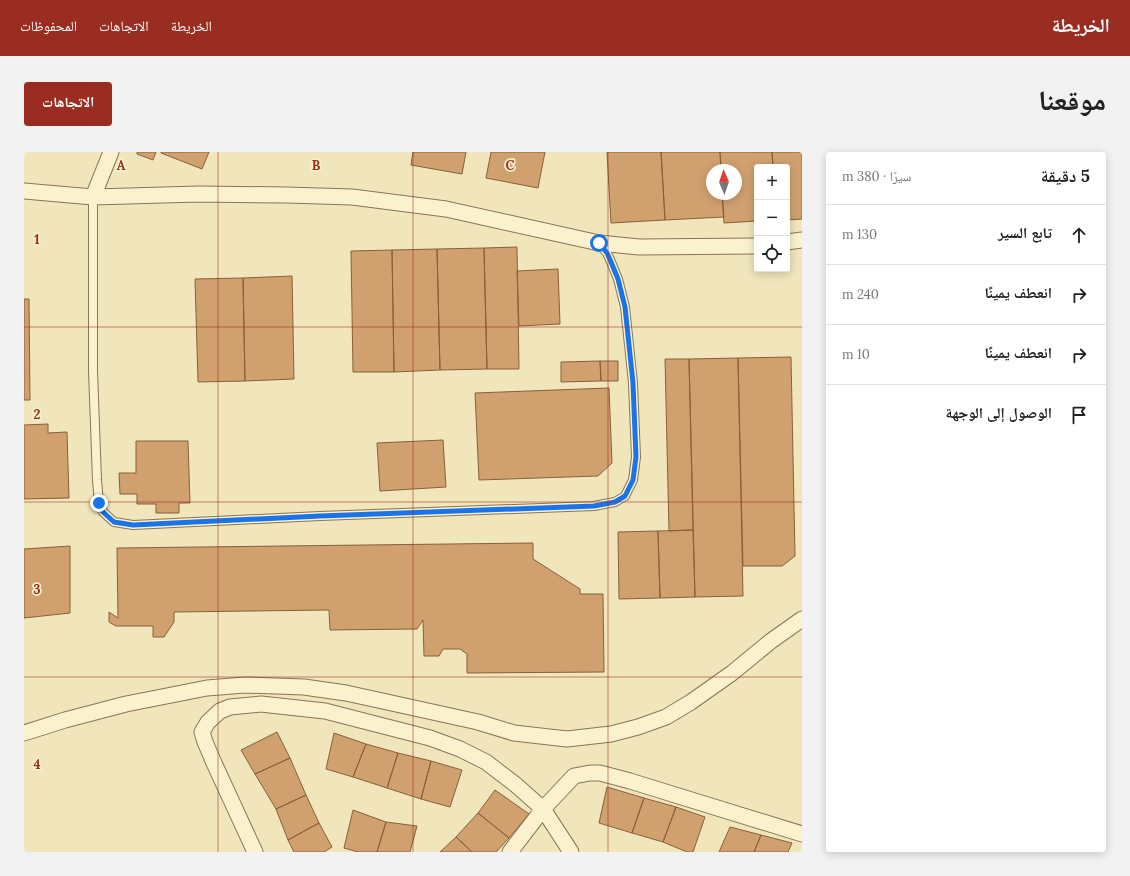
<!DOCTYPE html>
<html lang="ar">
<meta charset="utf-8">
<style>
:root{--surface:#fff;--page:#f2f2f2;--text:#222;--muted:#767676;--line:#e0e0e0;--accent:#992d22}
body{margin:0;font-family:Lora,"Noto Naskh Arabic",serif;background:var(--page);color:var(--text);direction:rtl}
.controls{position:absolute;right:12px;top:12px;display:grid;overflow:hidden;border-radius:4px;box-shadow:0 2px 10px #0003}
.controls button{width:36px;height:36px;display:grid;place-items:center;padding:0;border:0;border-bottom:1px solid var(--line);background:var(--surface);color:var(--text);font:20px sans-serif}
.compass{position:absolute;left:682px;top:12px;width:36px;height:36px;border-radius:50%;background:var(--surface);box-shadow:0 2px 10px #0003;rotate:358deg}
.stop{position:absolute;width:12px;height:12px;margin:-9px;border:3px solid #1a73e8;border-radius:50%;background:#fff}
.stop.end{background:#1a73e8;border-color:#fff;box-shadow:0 1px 4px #0008}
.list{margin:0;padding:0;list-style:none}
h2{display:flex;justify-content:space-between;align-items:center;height:52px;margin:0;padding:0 16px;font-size:17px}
h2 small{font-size:13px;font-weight:400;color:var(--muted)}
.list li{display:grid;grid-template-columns:26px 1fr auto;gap:12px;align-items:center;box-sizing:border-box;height:60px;padding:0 16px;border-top:1px solid var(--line)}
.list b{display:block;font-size:15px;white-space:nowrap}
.list em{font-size:13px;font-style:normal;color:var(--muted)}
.icon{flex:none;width:22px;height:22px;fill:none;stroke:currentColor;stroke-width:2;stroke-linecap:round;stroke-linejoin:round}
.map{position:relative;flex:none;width:778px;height:700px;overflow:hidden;direction:ltr;border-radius:4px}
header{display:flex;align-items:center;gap:24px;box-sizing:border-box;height:56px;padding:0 20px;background:var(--accent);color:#fff}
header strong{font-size:19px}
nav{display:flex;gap:22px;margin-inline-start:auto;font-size:14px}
.intro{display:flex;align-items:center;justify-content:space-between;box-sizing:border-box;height:96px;padding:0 24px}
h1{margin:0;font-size:28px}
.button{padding:10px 18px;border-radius:4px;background:var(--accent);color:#fff;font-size:14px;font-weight:700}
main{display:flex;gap:24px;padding:0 24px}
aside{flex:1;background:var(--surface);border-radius:4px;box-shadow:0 2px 10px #0003}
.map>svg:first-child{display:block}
.building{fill:#d0a16f;stroke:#886039}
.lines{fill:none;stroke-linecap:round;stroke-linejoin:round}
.service-casing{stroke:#887555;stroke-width:10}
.minor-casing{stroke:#887555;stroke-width:17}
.service{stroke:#faf2cf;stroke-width:8}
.minor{stroke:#faf2cf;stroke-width:15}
.route{stroke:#1a73e8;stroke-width:5}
.grid{fill:none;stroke:#992d22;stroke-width:1;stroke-opacity:0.55}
.grid-label{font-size:13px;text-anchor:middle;font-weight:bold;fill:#992d22;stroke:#f7efcb;stroke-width:3.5;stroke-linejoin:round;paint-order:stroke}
</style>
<header>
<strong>الخريطة</strong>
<nav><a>الخريطة</a><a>الاتجاهات</a><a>المحفوظات</a></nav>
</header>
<div class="intro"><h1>موقعنا</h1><a class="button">الاتجاهات</a></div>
<main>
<aside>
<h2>5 دقيقة<small>سيرًا · 380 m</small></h2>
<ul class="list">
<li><svg class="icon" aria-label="ahead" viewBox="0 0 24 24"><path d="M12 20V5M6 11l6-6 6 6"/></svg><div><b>تابع السير</b></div><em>130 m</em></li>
<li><svg class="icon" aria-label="right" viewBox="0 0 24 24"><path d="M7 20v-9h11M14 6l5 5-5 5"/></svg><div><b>انعطف يمينًا</b></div><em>240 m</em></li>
<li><svg class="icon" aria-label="right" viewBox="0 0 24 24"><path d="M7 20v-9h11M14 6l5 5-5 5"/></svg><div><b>انعطف يمينًا</b></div><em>10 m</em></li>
<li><svg class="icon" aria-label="arrive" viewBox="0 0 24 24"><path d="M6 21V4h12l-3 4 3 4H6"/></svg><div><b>الوصول إلى الوجهة</b></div></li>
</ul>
</aside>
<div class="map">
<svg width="778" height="700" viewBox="0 0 778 700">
<rect width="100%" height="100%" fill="#f0e5bb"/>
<path class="building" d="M113,0H132L129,8L113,2Z
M137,0H185L178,17L137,1Z
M389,0H442L438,22L387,13Z
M467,0H521L514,36L462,26Z
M583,0H637L641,68L587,71Z
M637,0H696L697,18H688V42H698L700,65L641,68Z
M696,0H748L749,15H733V69L700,71L698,42H712V18H697Z
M748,0H778V67L763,68V15H749Z
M493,95L495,217H463L460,96Z
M460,96L463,217L416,218L413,97Z
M413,97L416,218L370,220L368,98Z
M368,98L370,220H329L327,99Z
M534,117L536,172L495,174L493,119Z
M268,124L270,227L221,229L219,126Z
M219,126L221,229L174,230L171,127Z
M0,147H5L6,248H0Z
M767,205L771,404L758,414H719L714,206Z
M714,206L719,444L671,445L665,207Z
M641,207H665L669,378L645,379Z
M576,209H594V229H577Z
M576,209L577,229L537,230V210Z
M585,236L588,311L574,324L455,328L451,241Z
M24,272V281L43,280L45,346L0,347V273Z
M419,288L422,335L356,339L353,291Z
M112,289H164L166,351H155V361H132V352H113V342H96L95,321H112Z
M669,378L671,445L636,446L634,379Z
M634,379L636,446L595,447L594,380Z
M509,391V407L556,437V442H579L580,520L443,521V502L436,497H419L415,504H400L399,468L393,477L306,478L305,458L150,460V470L140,485H129V474H92L85,470V460L94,466L93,396Z
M46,394V461L0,466V397Z
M253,580L266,606L231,622L217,598Z
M310,581L342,592L329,625L302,617Z
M342,592L374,601L363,636L329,625Z
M374,601L407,609L397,647L363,636Z
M266,606L282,643L252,657L231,622Z
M407,609L438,618L426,655L397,647Z
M583,635L620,646L608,681L575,671Z
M471,638L505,662L485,686L454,661Z
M282,643L295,671L264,688L252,657Z
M620,646L652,655L639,690L608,681Z
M652,655L681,665L669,700H663L639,690Z
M329,658L362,670L353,700H334L320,696Z
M454,661L485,686L472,700H448L432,685Z
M362,670L393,674L386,700H353Z
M295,671L308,695L300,700H270L264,688Z
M706,675L737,683L730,700H695Z
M737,683L768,691L764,700H730Z
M432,685L448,700H416Z"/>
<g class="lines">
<defs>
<path id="service" d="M69,45V219L73,328L75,351L79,360L90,370L109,373L296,364L570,354L591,350L601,344L609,328L612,305L609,231L601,155L594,127L587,110L583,101L575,92"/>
<path id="minor" d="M0,39L69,45L175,42L263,43L328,45L422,57L575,91L615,95L733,94
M69,45L87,0
M763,90L778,88
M0,581L41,568L102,552L183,536L221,533L280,535L322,541L454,570L490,581L543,587L587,582L614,575L642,565L667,550L708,521L747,489L778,467
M231,700L190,611L181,590L178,580L184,570L196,559L206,555L237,552L301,559L406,586L436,597L462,610L492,633L519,657L547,700
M486,700L519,657L550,624L566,621H576L606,629L778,682"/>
</defs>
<use href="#service" class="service-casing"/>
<use href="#minor" class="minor-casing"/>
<use href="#service" class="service"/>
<use href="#minor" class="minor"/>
</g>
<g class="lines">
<path class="route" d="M75,351L79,360L90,370L109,373L296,364L570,354L591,350L601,344L609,328L612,305L609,231L601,155L594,127L587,110L583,101L575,91"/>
</g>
<path class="grid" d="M194,0V700M389,0V700M584,0V700M0,175H778M0,350H778M0,525H778"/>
<g class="grid-label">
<text x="97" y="18">A</text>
<text x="292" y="18">B</text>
<text x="486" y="18">C</text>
<text x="13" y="92">1</text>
<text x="13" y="267">2</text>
<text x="13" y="442">3</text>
<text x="13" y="617">4</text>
</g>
</svg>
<div class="controls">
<button>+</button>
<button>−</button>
<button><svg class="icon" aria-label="locate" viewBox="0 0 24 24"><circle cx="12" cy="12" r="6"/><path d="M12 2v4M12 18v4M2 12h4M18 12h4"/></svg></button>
</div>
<svg class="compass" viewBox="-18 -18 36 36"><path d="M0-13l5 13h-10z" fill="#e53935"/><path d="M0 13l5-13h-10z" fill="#767676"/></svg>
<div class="stop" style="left:575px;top:91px"></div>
<div class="stop end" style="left:75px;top:351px"></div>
</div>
</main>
